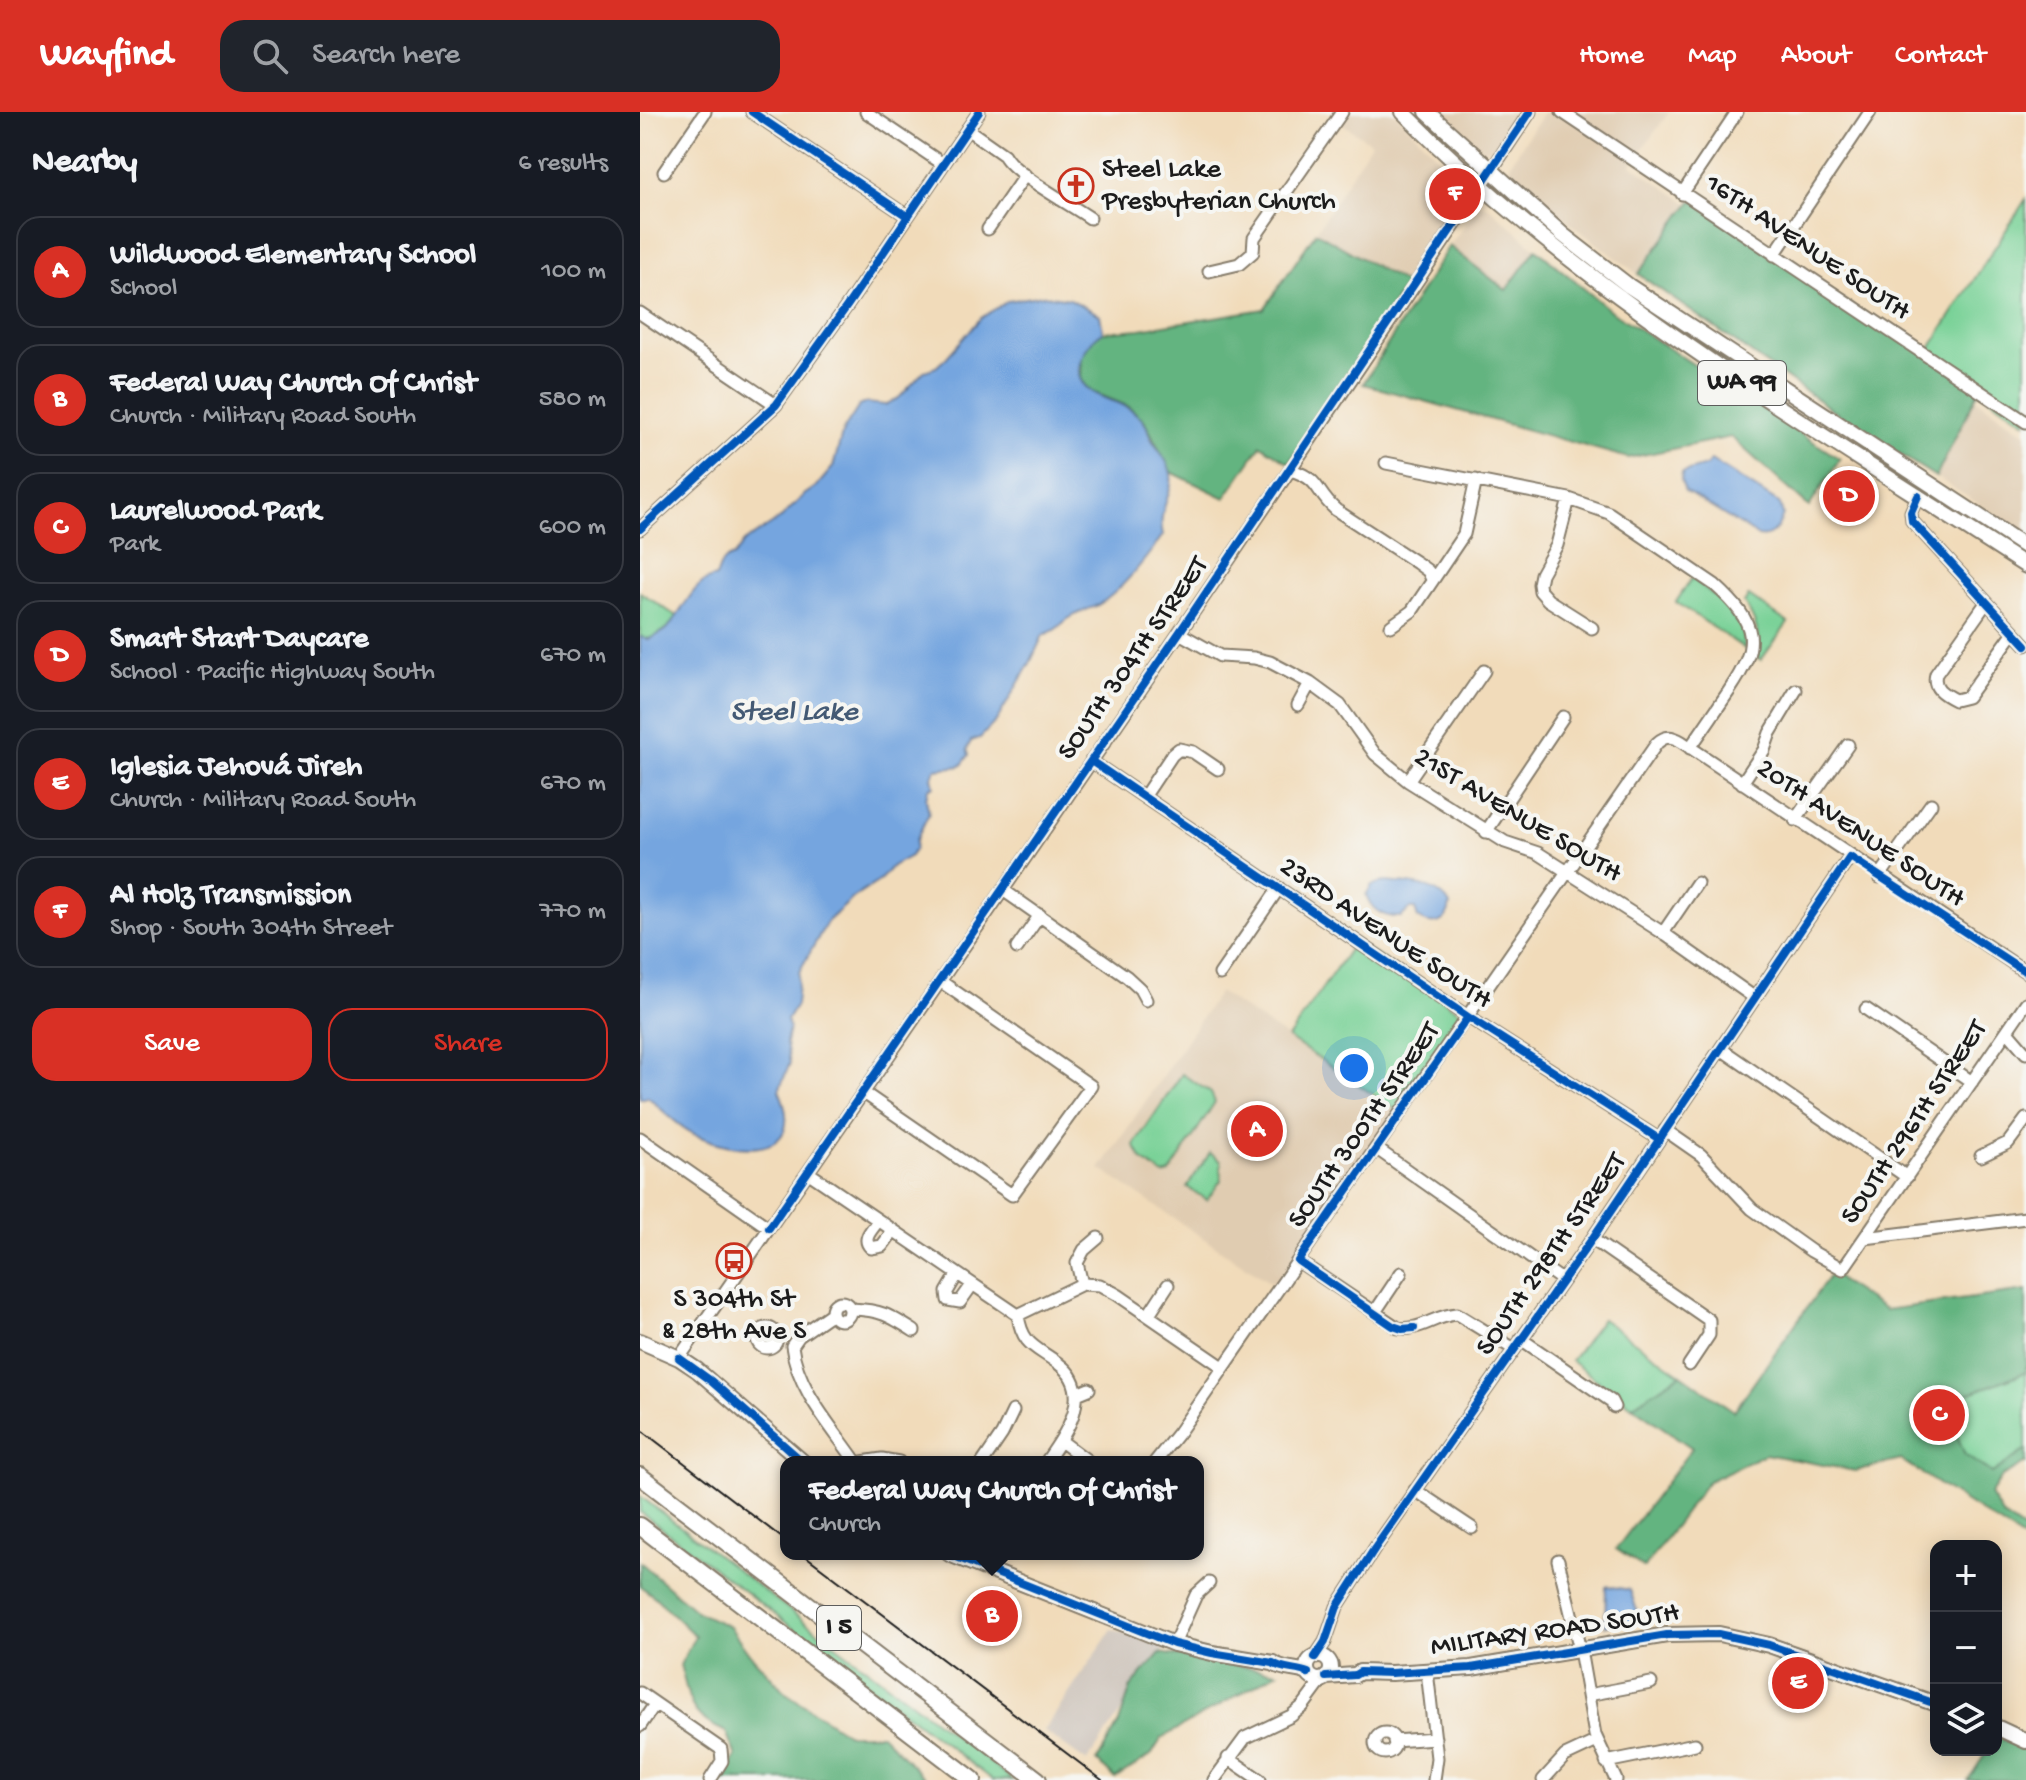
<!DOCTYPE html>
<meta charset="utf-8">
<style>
:root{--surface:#171b24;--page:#20242c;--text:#f1f3f6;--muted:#9ea1a6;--line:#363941;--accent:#d93025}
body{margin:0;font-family:"Gochi Hand",sans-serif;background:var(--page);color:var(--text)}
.controls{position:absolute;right:24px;bottom:24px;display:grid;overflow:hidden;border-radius:16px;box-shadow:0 4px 20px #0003}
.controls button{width:72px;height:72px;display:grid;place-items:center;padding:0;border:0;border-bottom:2px solid var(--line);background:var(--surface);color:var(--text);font:40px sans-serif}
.you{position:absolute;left:714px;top:956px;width:28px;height:28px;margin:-20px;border:6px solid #fff;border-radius:50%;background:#1a73e8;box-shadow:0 0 0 12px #1a73e833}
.badge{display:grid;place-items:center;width:52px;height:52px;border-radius:50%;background:var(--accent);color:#fff;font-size:26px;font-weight:700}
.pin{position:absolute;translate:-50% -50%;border:4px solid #fff;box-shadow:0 2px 8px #0006}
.popup{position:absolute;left:140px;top:1344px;width:424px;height:104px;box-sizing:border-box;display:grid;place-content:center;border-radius:16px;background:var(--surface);filter:drop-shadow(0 2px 6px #0005);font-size:26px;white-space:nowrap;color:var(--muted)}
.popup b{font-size:30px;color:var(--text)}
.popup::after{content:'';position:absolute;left:50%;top:100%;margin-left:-16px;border:16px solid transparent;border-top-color:var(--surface)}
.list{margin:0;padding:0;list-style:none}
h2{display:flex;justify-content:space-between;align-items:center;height:104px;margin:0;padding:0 32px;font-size:34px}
h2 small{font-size:26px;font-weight:400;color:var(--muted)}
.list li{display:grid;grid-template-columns:52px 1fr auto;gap:24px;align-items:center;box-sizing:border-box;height:112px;margin:0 16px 16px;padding:0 16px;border:2px solid var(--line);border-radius:24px}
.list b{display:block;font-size:30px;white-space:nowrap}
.list p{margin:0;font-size:26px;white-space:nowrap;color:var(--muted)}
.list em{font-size:26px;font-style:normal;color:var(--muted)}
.actions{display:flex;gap:16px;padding:24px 32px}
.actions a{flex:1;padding:18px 0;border:2px solid var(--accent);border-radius:24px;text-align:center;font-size:28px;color:var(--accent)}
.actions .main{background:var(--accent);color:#fff}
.icon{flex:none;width:44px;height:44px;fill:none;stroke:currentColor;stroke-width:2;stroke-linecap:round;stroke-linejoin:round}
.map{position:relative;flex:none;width:1386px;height:1668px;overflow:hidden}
header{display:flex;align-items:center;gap:48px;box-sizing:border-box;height:112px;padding:0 40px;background:var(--accent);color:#fff}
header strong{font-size:38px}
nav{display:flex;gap:44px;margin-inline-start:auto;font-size:28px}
.search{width:560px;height:72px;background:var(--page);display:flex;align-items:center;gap:20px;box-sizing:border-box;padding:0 28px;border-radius:24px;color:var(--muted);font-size:30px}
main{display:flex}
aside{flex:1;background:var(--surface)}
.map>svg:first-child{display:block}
.built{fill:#e0ccb1}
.industrial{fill:#ccc2b9}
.green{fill:#7ad298;stroke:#4b775a;stroke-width:2}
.forest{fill:#63b480;stroke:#40684e;stroke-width:2}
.water{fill:#75a5df;stroke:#48607e;stroke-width:2}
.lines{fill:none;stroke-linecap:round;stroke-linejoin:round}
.minor-casing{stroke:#867c6b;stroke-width:15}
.major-casing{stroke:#867c6b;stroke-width:18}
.highway-casing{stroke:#867c6b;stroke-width:20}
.minor{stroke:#fff;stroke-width:11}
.major{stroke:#fff;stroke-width:14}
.highway{stroke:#fff;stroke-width:16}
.tram{stroke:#1c1c1c;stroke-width:2}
.cycleway-casing{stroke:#f6f6f2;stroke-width:13}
.cycleway{stroke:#0057b8;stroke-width:8}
.labels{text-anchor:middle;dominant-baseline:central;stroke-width:8;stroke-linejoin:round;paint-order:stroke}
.shield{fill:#f6f6f2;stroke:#5d5d5c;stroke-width:2}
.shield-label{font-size:26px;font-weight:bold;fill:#1c1c1c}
.poi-label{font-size:28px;fill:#1c1c1c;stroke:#f6f6f2;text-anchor:start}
.street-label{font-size:28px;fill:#1c1c1c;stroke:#f6f6f2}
.water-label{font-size:30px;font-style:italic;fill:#445a74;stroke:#f6f6f2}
</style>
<header>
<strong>Wayfind</strong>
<div class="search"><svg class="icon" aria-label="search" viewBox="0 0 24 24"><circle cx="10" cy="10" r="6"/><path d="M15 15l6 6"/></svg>Search here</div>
<nav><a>Home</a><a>Map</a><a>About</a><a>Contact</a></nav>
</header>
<main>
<aside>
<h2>Nearby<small>6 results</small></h2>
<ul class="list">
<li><span class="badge">A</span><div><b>Wildwood Elementary School</b><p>School</p></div><em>100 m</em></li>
<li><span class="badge">B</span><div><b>Federal Way Church Of Christ</b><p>Church · Military Road South</p></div><em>580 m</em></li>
<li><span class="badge">C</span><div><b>Laurelwood Park</b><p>Park</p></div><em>600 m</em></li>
<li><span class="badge">D</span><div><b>Smart Start Daycare</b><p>School · Pacific Highway South</p></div><em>670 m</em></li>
<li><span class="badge">E</span><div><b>Iglesia Jehová Jireh</b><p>Church · Military Road South</p></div><em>670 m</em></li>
<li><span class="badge">F</span><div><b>Al Holz Transmission</b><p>Shop · South 304th Street</p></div><em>770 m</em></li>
</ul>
<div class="actions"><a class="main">Save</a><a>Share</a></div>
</aside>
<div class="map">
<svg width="1386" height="1668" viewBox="0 0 1386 1668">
<rect width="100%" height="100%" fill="#f6f6f2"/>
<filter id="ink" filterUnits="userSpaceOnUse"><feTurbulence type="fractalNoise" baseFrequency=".0125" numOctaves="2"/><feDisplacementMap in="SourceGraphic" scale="16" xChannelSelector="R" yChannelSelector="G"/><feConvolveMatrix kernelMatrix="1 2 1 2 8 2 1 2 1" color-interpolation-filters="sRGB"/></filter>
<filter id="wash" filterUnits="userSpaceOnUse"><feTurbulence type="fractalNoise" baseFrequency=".006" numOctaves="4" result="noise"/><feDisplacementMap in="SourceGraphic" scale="32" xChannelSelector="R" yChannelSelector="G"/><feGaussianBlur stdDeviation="1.8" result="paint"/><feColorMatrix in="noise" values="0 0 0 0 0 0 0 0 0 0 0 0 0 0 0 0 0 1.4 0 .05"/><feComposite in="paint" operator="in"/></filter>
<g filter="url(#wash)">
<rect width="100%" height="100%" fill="#f1dbba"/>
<path class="built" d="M702,0H753L826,73V82L766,172L676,120L731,31L697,8Z
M806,0H883L860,34L856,32L848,38L842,37Z
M904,0H1029L991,53L1049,92L998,162L932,113L870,59V52Z
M840,93L849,95L896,137L866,178L809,134Z
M1335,286L1386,322V422L1296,365Z
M579,880L761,1001L638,1176L460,1057Z"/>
<path class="industrial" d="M472,1517L525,1535L447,1650L404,1619Z"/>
<path class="green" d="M1386,87V310L1285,244Z
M1052,466L1083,491L1095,509L1098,508L1103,517L1105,537L1036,490Z
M0,480L36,504C31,516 20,522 9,527L0,525Z
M1109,484L1148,511L1121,548L1117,545C1121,523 1116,509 1104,491Z
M715,829L828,905L761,1001L648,926Z
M542,962L571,981L575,990L530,1061L524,1063L502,1048L494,1033Z
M570,1041L581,1049V1068L567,1088L547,1075Z
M1386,1186V1349L1366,1355L1333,1386L1240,1198L1264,1203Z
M962,1207L1041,1262L992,1294L931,1249Z
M0,1384L373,1668H353L0,1400Z"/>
<path class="forest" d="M1052,88L1339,278L1296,365L1221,318L998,162Z
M676,120L766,172L649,351L621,333L585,386L531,360L504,308L488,294L452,280L445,274L441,266L442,241L447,232L463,220L500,217L624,197Z
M809,134L866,178L896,137L971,199L1200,347L1169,395L1091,325L988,346L723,272Z
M1192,1160L1202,1170L1245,1198L1386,1179V1260L1304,1291L1325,1343L1352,1361L1386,1338V1351L1362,1365L1350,1383L1363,1404L1386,1420V1429L1261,1348L1215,1359L1125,1342L1068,1369L1004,1456L976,1437L1052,1336L992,1294L1041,1262L1094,1299Z
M0,1450L57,1500L90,1515L109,1541L146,1581L208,1622H241L287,1668H82L96,1644L86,1620C47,1603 51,1591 40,1553L55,1524L15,1485L0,1474Z
M520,1541L638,1560L522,1626L511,1643L475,1666L457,1649L479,1611L491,1575Z
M1357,1625L1386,1638V1668H1328L1348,1638H1356Z"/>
<path class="water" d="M403,183L430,187L460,203L463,220C445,231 426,264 452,280C469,291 482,288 500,305C508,312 507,318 511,326C517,337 526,345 530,358C537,379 516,396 523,423C508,444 481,480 458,493C447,498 433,502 424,510C417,517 413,519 403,523L390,551L357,608L340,626L331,629L327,637L329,643L321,654L295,657L292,665L294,674L288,677L286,687L289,701L276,728L275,737L270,744L252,754L239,769L213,786L187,810L159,860L156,893L147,908L149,916L146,931L150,951L139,978C170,1049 95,1043 52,1021C34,1011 23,998 8,985L0,987V525L9,527C17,523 26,520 31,512C45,496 53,469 76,465C81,453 80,448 94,444L104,430L141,406L164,383L177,374L193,355L203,319L219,294L226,291L245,293L259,286L284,259L296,255L306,246L341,206L368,189Z
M1071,348L1140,392L1143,403C1139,415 1132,427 1118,424L1045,379L1041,369L1042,361L1066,354Z
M745,770C768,772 798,771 810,793C808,812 793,816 778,806L775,797H770L761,805C744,806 732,799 726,783L732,773Z
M966,1474L990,1478L1000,1508L965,1514Z"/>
</g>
<g filter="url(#ink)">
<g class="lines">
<defs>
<path id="minor" d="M112,0L267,104
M226,0L303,52
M922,0L1386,310
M327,17L364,43C374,62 430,92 450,106
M24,60L65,0
M1042,82L1097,0
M348,117L385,63
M1134,143L1230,0
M569,159L599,152L613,140L614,126L702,0
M0,201L136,293
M746,351L929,387L969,401L1075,473C1118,512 1121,532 1089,579C1076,598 1063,617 1050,636
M651,358C682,368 674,379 696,398L777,451L788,459L792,467
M1278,384L1271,400L1272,409L1386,533
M929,387L917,433L901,462L899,472L900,479L908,488L952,516
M0,417L136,293L207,194L339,0
M1346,491L1296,562C1292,576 1303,582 1315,588L1327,585L1374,520
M751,514L772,499L824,422L836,368
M539,521L580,544L614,546L630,550L670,571L700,593L735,642L768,669L865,730L898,741L1023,821L1115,886
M658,593L670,571
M451,649L828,905L1019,1027
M768,669L844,559
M1102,671L1124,638L1130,621L1156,578
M504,685L532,643L539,637L553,640L578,657
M1155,708L1208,633
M846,720L923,605
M1239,765L1291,692
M363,778L487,865L500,877L506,888
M1023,821L1057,771
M377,836L400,803
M580,862L639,776
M1226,897L1332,970
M1367,919L1386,941
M1081,937L1267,1065
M224,981L372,1083L451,974L300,869
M1025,1018L1061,1043L1112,1097L1171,1139L1203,1157L1386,891
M0,1026L129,1116
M737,1037L922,1168
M1341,1044L1368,1031L1386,1007
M169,1061L378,1203C382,1234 397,1235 419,1252C456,1280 425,1323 406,1350
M238,1109C232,1118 221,1127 231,1136L242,1134L253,1119
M1225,1126L1386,1106
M952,1127L1069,1208V1223L1049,1253
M658,1149L758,1216C779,1220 795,1203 817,1202L874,1237
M317,1163L307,1180L308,1188L320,1190L332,1173
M442,1172L460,1173L478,1183L583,1255
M192 1199a9 9 0 1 1 18 0a9 9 0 1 1-18 0Z
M211,1197C241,1198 249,1203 274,1219
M735,1200L761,1161
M509,1202L528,1173
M378,1203L442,1172L437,1151L444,1138L458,1126
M117 1226a10 10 0 1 1 20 0a10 10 0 1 1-20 0Z
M881,1227L971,1289L974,1295
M152,1234C157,1277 192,1315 216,1350
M152,1234L159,1224L192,1201
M39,1246C326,833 612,419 890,0
M437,1282L449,1277
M421,1329L449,1350
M222,1350L242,1347L259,1350
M343,1350L362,1322L373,1299
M515,1350L539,1320L1017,631C1026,623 1032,624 1042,630L1386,860
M775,1378L832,1416
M918,1448L940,1538L955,1623L976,1668
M534,1532L556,1483L569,1471
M675,1545L685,1530L697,1495L735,1436L952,1127L1210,745
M787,1559L797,1646L794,1668
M0,1581L81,1637L82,1649L70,1668
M948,1583L1011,1571
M0,1614L15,1592
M735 1631a10 10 0 1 1 20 0a10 10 0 1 1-20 0Z
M754,1629L795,1626
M588,1646L620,1668
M966,1650L1055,1632
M574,1668L605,1626L651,1604L663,1594L683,1567
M903,1668L925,1644L957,1629"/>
<path id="major" d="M763,0C945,184 1170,313 1386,454
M787,0L923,123L989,174L1386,435
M0,1229L39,1246L57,1258L163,1350
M309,1442L534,1532L572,1541L633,1551C642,1558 657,1556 668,1561
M667 1556a12 12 0 1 1 24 0a12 12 0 1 1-24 0Z
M686,1565L715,1563L720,1560L751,1561L831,1556L1027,1523L1079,1522L1129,1533L1296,1592
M1356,1615L1386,1629"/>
<path id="highway" d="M0,1364L398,1668
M0,1414L333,1668"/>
</defs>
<use href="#minor" class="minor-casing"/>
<use href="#major" class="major-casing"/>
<use href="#highway" class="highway-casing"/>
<use href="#minor" class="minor"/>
<use href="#major" class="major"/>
<use href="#highway" class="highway"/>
<path class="tram" d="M0,1317L146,1429
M163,1442L462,1668"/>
<defs>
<path id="cycleway" d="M112,0L267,104
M1278,384L1271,400L1272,409L1386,533
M0,417L136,293L207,194L339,0
M451,649L828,905L1019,1027
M129,1116L539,521L890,0
M774,1216L762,1217L753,1214L658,1149L828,905
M39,1246L71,1269L163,1350
M309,1442L534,1532L572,1541L633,1551C642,1558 657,1556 668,1561
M675,1545L685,1530L697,1495L735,1436L952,1127L1210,745L1386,860
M686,1565L715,1563L720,1560L751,1561L831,1556L1027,1523L1079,1522L1129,1533L1296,1592"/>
</defs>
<use href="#cycleway" class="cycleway-casing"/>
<use href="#cycleway" class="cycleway"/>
</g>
</g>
<defs>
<symbol id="church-ring" viewBox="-11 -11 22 22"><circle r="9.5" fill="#f6f6f2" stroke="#c8321e" stroke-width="1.5"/><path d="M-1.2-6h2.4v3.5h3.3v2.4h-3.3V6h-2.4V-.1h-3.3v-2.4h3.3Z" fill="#c8321e"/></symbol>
<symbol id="bus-ring" viewBox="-11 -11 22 22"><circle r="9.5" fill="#f6f6f2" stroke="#c8321e" stroke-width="1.5"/><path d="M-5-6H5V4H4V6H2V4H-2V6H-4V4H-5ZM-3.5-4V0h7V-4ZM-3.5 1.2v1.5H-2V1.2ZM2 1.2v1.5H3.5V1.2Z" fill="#c8321e"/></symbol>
</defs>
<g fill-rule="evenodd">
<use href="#church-ring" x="416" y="54" width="40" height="40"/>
<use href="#bus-ring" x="74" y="1129" width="40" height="40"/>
</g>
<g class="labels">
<g class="shield">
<rect x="1058" y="249" width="88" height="44" rx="6"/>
<rect x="177" y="1494" width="44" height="44" rx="6"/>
</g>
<g class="shield-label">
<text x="1102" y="271">WA 99</text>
<text x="199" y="1516">I 5</text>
</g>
<g class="poi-label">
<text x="462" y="58">Steel Lake<tspan x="462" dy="32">Presbyterian Church</tspan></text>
<text x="94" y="1188" text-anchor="middle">S 304th St<tspan x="94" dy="32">&amp; 28th Ave S</tspan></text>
</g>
<g class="street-label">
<text transform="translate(1167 136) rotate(34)">16TH AVENUE SOUTH</text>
<text transform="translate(494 547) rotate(-55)">SOUTH 304TH STREET</text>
<text transform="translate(877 704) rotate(31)">21ST AVENUE SOUTH</text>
<text transform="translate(1220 722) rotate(34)">20TH AVENUE SOUTH</text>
<text transform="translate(745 822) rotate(34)">23RD AVENUE SOUTH</text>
<text transform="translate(1275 1011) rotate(-56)">SOUTH 296TH STREET</text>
<text transform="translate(725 1014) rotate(-55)">SOUTH 300TH STREET</text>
<text transform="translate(912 1143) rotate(-55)">SOUTH 298TH STREET</text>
<text transform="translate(915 1519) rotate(-8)">MILITARY ROAD SOUTH</text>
</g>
<g class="water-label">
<text x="154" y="601">Steel Lake</text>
</g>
</g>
</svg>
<div class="controls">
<button>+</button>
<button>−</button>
<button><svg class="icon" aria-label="layers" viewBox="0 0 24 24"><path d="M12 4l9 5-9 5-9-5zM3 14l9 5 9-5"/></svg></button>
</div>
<div class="you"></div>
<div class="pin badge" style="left:617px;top:1019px">A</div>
<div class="pin badge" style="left:352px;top:1504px">B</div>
<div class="popup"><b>Federal Way Church Of Christ</b>Church</div>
<div class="pin badge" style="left:1299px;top:1303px">C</div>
<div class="pin badge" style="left:1209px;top:384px">D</div>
<div class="pin badge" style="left:1158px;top:1571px">E</div>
<div class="pin badge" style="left:815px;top:82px">F</div>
</div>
</main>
